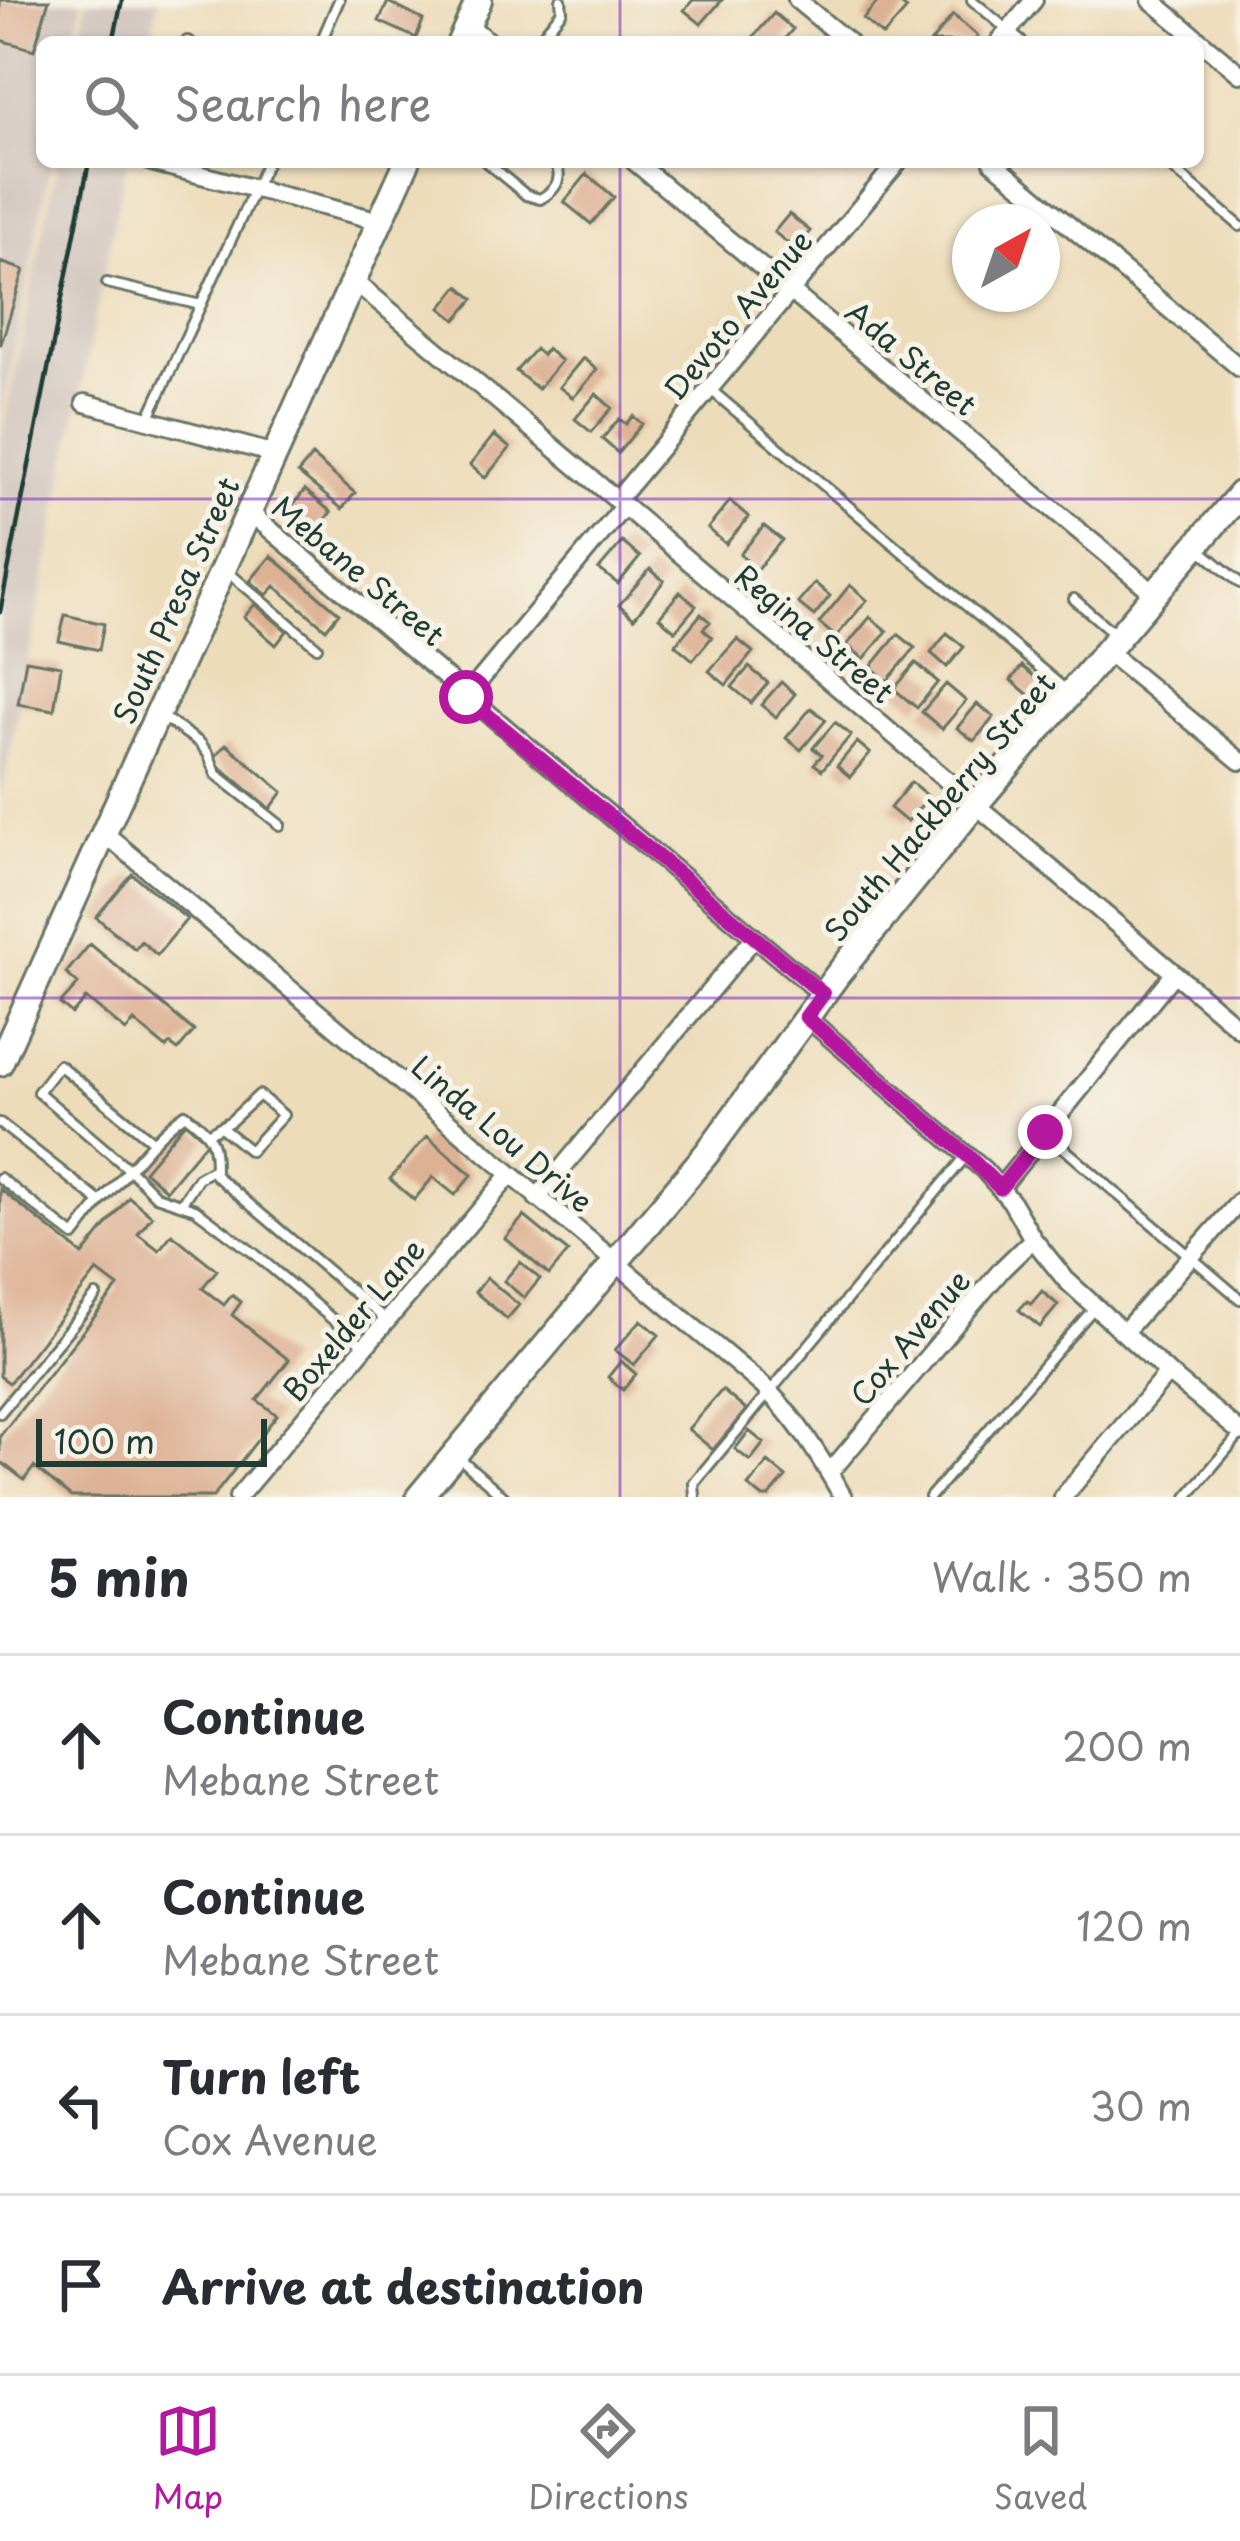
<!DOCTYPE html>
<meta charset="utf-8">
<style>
:root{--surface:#fff;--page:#f2f2f3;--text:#2b2b33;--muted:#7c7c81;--line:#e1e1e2;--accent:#b5179e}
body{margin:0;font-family:"Playpen Sans",sans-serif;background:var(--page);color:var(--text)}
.compass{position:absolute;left:952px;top:204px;width:108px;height:108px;border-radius:50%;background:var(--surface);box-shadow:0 3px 9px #0004;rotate:40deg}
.scale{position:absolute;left:36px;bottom:30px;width:231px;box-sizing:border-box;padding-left:12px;border:6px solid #1f3d34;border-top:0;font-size:33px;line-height:42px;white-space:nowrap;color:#1f3d34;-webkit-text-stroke:9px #f7f3e8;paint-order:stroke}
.stop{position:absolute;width:36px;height:36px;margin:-27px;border:9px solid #b5179e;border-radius:50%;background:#fff}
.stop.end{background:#b5179e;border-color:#fff;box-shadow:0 3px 12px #0008}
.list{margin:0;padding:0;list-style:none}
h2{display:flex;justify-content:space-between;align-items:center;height:156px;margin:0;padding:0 48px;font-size:51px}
h2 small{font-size:39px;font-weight:400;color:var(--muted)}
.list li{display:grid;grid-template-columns:78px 1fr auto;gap:36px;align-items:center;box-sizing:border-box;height:180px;padding:0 48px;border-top:3px solid var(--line)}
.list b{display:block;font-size:45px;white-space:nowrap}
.list p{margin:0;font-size:39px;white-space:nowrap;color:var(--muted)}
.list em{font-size:39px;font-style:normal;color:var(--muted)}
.icon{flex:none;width:66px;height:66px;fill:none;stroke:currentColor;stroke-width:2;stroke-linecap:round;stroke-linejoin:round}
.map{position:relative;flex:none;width:1240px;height:1497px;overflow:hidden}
.search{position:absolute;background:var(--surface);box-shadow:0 3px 9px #0004;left:36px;right:36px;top:36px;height:132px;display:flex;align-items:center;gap:30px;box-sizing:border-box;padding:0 42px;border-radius:18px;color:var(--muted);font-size:45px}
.sheet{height:876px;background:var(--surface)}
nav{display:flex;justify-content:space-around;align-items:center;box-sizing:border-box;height:168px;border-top:3px solid var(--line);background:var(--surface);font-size:33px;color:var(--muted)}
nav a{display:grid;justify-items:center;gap:6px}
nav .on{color:var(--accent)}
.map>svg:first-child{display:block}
.industrial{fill:#cec1ba}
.building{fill:#ddb194}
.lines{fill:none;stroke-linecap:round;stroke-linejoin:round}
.service-casing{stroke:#677563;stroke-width:14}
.minor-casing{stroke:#677563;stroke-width:22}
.secondary-casing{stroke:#677563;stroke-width:30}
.service{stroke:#fff;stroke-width:8}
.minor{stroke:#fff;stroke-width:16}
.secondary{stroke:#fff;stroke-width:24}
.rail{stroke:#1f3d34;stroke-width:4.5}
.route{stroke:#b5179e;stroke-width:15}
.grid{fill:none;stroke:#7b2cbf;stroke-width:3;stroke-opacity:0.55}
.labels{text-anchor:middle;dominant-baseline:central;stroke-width:10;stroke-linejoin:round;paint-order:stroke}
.street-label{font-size:30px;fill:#1f3d34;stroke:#f7f3e8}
</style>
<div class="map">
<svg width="1240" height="1497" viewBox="0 0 1240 1497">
<rect width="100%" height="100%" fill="#f7f3e8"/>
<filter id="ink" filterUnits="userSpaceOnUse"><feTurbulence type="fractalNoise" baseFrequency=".00833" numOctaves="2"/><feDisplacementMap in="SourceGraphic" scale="24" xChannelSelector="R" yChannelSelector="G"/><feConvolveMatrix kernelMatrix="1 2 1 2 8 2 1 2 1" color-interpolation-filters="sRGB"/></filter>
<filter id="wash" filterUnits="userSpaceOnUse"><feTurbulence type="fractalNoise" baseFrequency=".004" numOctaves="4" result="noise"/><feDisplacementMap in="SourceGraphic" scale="48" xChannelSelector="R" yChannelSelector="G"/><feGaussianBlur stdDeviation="2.7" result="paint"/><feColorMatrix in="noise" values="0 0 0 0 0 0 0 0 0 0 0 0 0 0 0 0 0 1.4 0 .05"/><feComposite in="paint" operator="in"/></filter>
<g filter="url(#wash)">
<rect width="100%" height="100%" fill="#eddcba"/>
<path class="industrial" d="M0,0H82L74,42H42V162H51L0,423Z
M87,0H158L150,42H79Z
M57,162H126L0,801V444Z"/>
<g id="blocks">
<path class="building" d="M0,0H49L34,50L0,40Z
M693,0H722L701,24L684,10Z
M879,0H896L907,9L883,36L863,19Z
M388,2L423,20L416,38L379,21Z
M774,13L793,29L782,42H749Z
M953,15L978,36L973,42H931Z
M587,174L614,197L591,224L564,202Z
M789,214L810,231L795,249L774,232Z
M0,262L24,270L1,344H0Z
M459,286L474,299L456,320L441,308Z
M535,349L542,355L547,349L561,361L538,389L516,371Z
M583,358L597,370L573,398L559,387Z
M596,394L612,408L591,432L575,419Z
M633,416L642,424L618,453L602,439L619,419L626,424Z
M494,435L510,448L485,478L470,465Z
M312,456L355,493L342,509L298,473Z
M305,490L331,512L313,534L287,512Z
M730,501L749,517L726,544L708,528Z
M764,526L782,540L757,569L740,554Z
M622,542L640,557L618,584L599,569Z
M271,556L339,613L326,629L275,586L267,595L250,581Z
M650,569L664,581L634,618L619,605Z
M815,583L830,596L814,616L798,603Z
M850,585L867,600L836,637L819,623Z
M680,592L696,606L675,631L659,617Z
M255,604L287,631L276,645L244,617Z
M701,614L710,622L703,629L712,637L693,660L675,645Z
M65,615L104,624L99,650L59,641Z
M870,617L887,631L864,659L847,645Z
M947,633L964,647L947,667L931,653Z
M898,634L915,648L887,681L871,667Z
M737,639L753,652L726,685L709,671Z
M26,660L61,666L54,710L18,704Z
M916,663L938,682L917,708L894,689Z
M1022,666L1042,683L1031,697L1011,680Z
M749,667L768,683L751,703L732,687Z
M781,682L795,694L776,717L761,705Z
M946,684L966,701L942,729L922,712Z
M977,704L994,717L974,741L957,728Z
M811,708L826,720L801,750L786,738Z
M835,722L851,735L822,770L814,764L822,755L813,748Z
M857,742L870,753L850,777L837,766Z
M226,744L283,792L270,809L212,760Z
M911,782L929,797L907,822L890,808Z
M132,874L187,919L157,955L141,941L135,949L96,917Z
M90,944L194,1031L178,1050L170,1044L166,1048L134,1021L126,1031L86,998L72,1014L60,1004L78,984L66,973Z
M185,1122L207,1141L166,1190L144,1171Z
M427,1136L472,1175L455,1195L433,1177L414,1200L390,1179Z
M0,1189L83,1255L129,1197L152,1216L138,1234L159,1250L172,1234L217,1270L202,1288L224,1305L232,1295L241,1302L232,1315L289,1360L257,1400L277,1415L213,1497H71L34,1467L24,1480L0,1461V1436L118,1287L97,1271L9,1383L0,1376Z
M524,1216L568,1252L549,1275L505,1238Z
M520,1262L540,1279L524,1298L504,1281Z
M487,1278L519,1305L507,1319L475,1292Z
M1042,1291L1058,1305L1040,1327L1019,1310L1027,1301L1031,1304Z
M641,1320L659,1335L634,1365L615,1350Z
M621,1361L636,1374L623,1390L608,1377Z
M722,1390L746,1410L713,1450L688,1429Z
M749,1431L764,1443L750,1461L735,1449Z
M768,1462L786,1477L769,1497H762L748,1486Z"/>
</g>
</g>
<g filter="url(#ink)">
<use href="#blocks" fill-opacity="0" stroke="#677563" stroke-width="3"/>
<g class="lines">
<defs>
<path id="service" d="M972,0L1022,42
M187,41L190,42
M321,42L339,0
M537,42L562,11L561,0
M486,162L526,195L540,199C555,191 565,178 554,162
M1165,162L1240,226
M107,283L201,305
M711,390L1066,690
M148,419L267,162
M1197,547L1240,583
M228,572L317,647
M1074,599L1117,636
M163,717L200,743L209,755L216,774L280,825
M0,1123L100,1202C129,1173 152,1137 185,1114C213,1136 215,1139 215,1175L386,1320
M209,1133L231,1121L259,1095L283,1115L250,1151L222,1128
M1046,1133L1240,1299
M154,1142L59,1065L38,1092L131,1171L156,1196L195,1209L255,1254L364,1346
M0,1178L74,1236L100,1202
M181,1204L198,1178L214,1169
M0,1413L96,1296
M456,1455L504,1497
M695,1497L694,1483L967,1155
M930,1497L1094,1308
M1187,1497L1240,1434"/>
<path id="minor" d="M797,0L848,42
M1151,0L1240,74
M468,25L489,42
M999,42L1034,0
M151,162L380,221
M635,162L1155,594
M993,162L1240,368
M353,280L624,506L1240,1029
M85,403L275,454
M617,500L898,162
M248,511L823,995
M1106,651L1240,761
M466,697L624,506
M103,832L762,1385C797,1419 819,1455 843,1497
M806,1017L984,1170L1011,1201L1033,1239L1066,1280L1168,1373L1240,1432
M1000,1188L1174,973
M537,1198L754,938
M1125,1331L1240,1201
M830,1472L1003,1268L1033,1239
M238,1497L510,1175
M1063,1497L1168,1373"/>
<path id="secondary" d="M460,42L479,0
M0,1063L407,162
M419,1497L707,1153L838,974L975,805L1240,494"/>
</defs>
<use href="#service" class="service-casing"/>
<use href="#minor" class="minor-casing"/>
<use href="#secondary" class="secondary-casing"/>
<use href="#service" class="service"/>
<use href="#minor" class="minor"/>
<use href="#secondary" class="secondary"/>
<path class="rail" d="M113,42L122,0
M0,612L89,162"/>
</g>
</g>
<g class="lines" filter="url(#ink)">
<path class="route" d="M466,697L823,994L806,1017L967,1155L1000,1188L1045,1132"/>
</g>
<path class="grid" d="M620,0V42M620,162V1497M0,499H1240M0,998H1240"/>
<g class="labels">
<g class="street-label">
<text transform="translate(737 314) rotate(-50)">Devoto Avenue</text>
<text transform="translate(912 357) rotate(40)">Ada Street</text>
<text transform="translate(359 570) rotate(40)">Mebane Street</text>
<text transform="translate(175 600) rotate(-66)">South Presa Street</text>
<text transform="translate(815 633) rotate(40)">Regina Street</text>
<text transform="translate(939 806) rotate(-50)">South Hackberry Street</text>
<text transform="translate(503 1133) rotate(40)">Linda Lou Drive</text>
<text transform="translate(353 1319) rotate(-50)">Boxelder Lane</text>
<text transform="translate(909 1337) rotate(-50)">Cox Avenue</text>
</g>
</g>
</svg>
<svg class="compass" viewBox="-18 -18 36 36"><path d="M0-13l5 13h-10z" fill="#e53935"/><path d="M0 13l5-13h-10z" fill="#7c7c81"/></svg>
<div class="scale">100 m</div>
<div class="stop" style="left:466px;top:697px"></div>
<div class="stop end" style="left:1045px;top:1132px"></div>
<div class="search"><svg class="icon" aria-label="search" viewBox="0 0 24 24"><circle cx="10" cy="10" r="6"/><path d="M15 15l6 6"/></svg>Search here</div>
</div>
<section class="sheet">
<h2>5 min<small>Walk · 350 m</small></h2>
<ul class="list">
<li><svg class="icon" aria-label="ahead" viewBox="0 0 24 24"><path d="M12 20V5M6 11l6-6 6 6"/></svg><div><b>Continue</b><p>Mebane Street</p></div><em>200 m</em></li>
<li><svg class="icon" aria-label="ahead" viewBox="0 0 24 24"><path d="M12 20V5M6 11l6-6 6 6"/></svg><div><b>Continue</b><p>Mebane Street</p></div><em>120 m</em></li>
<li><svg class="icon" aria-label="left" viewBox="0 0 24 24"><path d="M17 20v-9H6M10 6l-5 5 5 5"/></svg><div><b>Turn left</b><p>Cox Avenue</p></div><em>30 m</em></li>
<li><svg class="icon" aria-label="arrive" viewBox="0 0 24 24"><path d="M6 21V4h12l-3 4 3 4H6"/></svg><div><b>Arrive at destination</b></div></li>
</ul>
</section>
<nav>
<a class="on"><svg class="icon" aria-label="map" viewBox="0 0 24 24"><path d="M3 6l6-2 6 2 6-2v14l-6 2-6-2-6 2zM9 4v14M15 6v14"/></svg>Map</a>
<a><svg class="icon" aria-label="directions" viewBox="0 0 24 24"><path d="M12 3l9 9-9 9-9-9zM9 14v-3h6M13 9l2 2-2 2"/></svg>Directions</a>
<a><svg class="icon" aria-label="saved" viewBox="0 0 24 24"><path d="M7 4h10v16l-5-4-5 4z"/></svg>Saved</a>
</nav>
